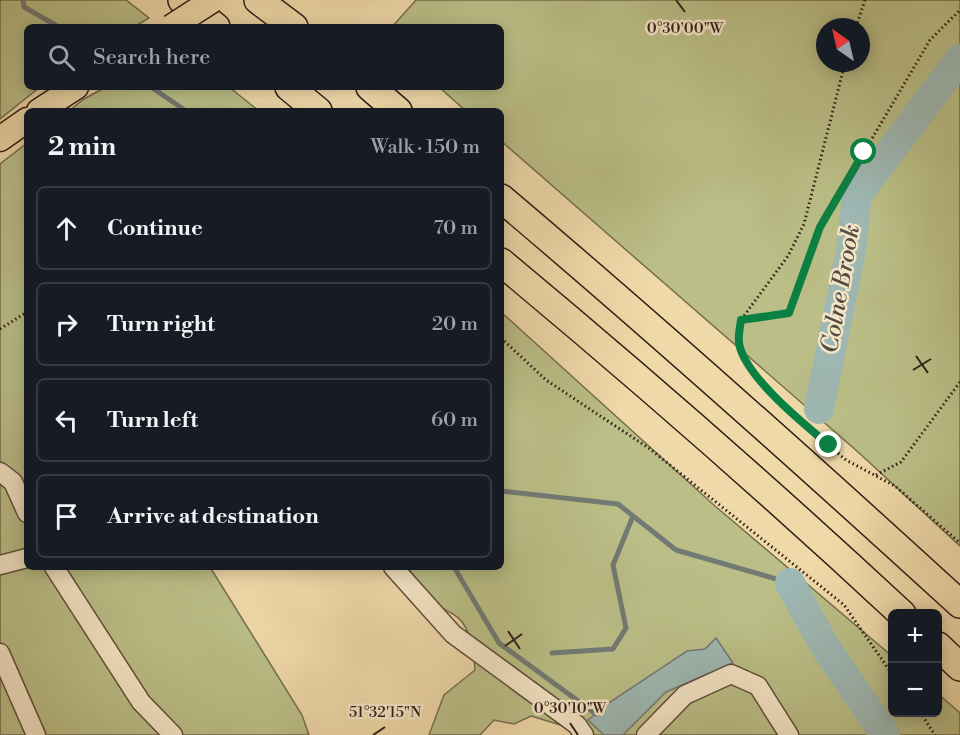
<!DOCTYPE html>
<meta charset="utf-8">
<style>
:root{--surface:#171b24;--page:#242831;--text:#f1f3f6;--muted:#9ea1a6;--line:#363941}
body{margin:0;font-family:"Libre Bodoni",serif;background:var(--page);color:var(--text)}
.controls{position:absolute;right:18px;bottom:18px;display:grid;overflow:hidden;border-radius:9px;box-shadow:0 3px 15px #0003}
.controls button{width:54px;height:54px;display:grid;place-items:center;padding:0;border:0;border-bottom:2px solid var(--line);background:var(--surface);color:var(--text);font:30px sans-serif}
.compass{position:absolute;left:816px;top:18px;width:54px;height:54px;border-radius:50%;background:var(--surface);box-shadow:0 3px 15px #0003;rotate:326deg}
.stop{position:absolute;width:18px;height:18px;margin:-14px;border:4px solid #0b8043;border-radius:50%;background:#fff}
.stop.end{background:#0b8043;border-color:#fff;box-shadow:0 2px 6px #0008}
.list{margin:0;padding:0;list-style:none}
h2{display:flex;justify-content:space-between;align-items:center;height:78px;margin:0;padding:0 24px;font-size:26px}
h2 small{font-size:20px;font-weight:400;color:var(--muted)}
.list li{display:grid;grid-template-columns:39px 1fr auto;gap:18px;align-items:center;box-sizing:border-box;height:84px;margin:0 12px 12px;padding:0 12px;border:2px solid var(--line);border-radius:9px}
.list b{display:block;font-size:22px;white-space:nowrap}
.list em{font-size:20px;font-style:normal;color:var(--muted)}
.icon{flex:none;width:33px;height:33px;fill:none;stroke:currentColor;stroke-width:2;stroke-linecap:round;stroke-linejoin:round}
.map{position:relative;flex:none;width:960px;height:735px;overflow:hidden}
.search{position:absolute;background:var(--surface);box-shadow:0 3px 15px #0003;left:24px;top:24px;width:480px;height:66px;display:flex;align-items:center;gap:15px;box-sizing:border-box;padding:0 21px;border-radius:9px;color:var(--muted);font-size:22px}
.panel{position:absolute;background:var(--surface);box-shadow:0 3px 15px #0003;left:24px;top:108px;width:480px;height:462px;border-radius:9px}
.map>svg:first-child{display:block}
.green{fill:#bbbf87;stroke:#766e4e;stroke-width:1.5;fill-rule:evenodd}
.water{fill:#9eb8b3;stroke:#727a74;stroke-width:1.5}
.lines{fill:none;stroke-linecap:round;stroke-linejoin:round}
.stream{stroke:#727a74;stroke-width:5}
.river{stroke:#9eb8b3;stroke-width:30}
.minor-casing{stroke:#604c3b;stroke-width:21}
.major-casing{stroke:#301d16;stroke-width:27}
.highway-casing{stroke:#301d16;stroke-width:30}
.path{stroke:#301d16;stroke-width:3;stroke-dasharray:1.5 3;stroke-linecap:butt}
.minor{stroke:#f5e6c7;stroke-width:18}
.major{stroke:#f0d9a9;stroke-width:24}
.highway{stroke:#f0d9a9;stroke-width:27}
.major-bridge-casing{stroke:#301d16;stroke-width:27;stroke-linecap:butt}
.major-bridge{stroke:#f0d9a9;stroke-width:24}
.route{stroke:#0b8043;stroke-width:8}
.ticks{fill:none;stroke:#301d16;stroke-width:2}
.labels{text-anchor:middle;dominant-baseline:central;stroke-width:5;stroke-linejoin:round;paint-order:stroke}
.water-label{font-size:24px;font-style:italic;fill:#514c45;stroke:#f5e6c7}
.ticks-label{font-size:15px;text-anchor:middle;fill:#301d16;stroke:#f5e6c7;stroke-width:5;stroke-linejoin:round;paint-order:stroke}
</style>
<div class="map">
<svg width="960" height="735" viewBox="0 0 960 735">
<rect width="100%" height="100%" fill="#f0d9a9"/>
<filter id="stains"><feTurbulence type="fractalNoise" baseFrequency=".00333" numOctaves="4"/><feColorMatrix values="0 0 0 0 .2 0 0 0 0 .09 0 0 0 0 .02 0 0 0 .5 -.17"/></filter>
<radialGradient id="worn" r=".72"><stop offset=".6" stop-color="#630" stop-opacity="0"/><stop offset="1" stop-color="#630" stop-opacity=".3"/></radialGradient>
<path class="green" d="M0,0H126L149,18L134,27H27V87H40L0,119Z
M416,0H960V546L858,452L501,141V111H466L439,87H501V27H392ZM825,27H861V63H825Z
M106,87H229L259,111H69L84,99Z
M27,143V567H210L302,715L309,735H0V164Z
M501,312L715,506L892,656V712H938V694L960,713V735H572L567,727L531,716L514,724L494,720L480,735H429L444,695L475,670C474,652 471,624 453,614C443,608 434,605 426,596C418,588 414,576 408,567H501Z"/>
<path class="water" d="M716,638L733,663L666,692L623,735H604L588,720L610,702L687,651L705,649Z"/>
<g class="lines">
<path class="stream" d="M23,0L24,7L59,27
M151,87L186,111
M501,491L618,504L676,550L790,583
M454,567L499,643L596,714
M552,653L613,649L626,628L613,565L633,516"/>
<path class="river" d="M819,409L851,251L857,195L960,59
M790,583L824,645L885,735"/>
<defs>
<path id="minor" d="M0,472L13,482L27,513
M0,565L27,558
M54,567L141,702L173,735
M393,567L453,634L577,725L584,735
M0,653L36,735
M646,735L685,695L731,674L758,686L789,735"/>
<path id="major" d="M39,111L76,87
M0,139L27,120"/>
<path id="highway" d="M182,0L216,27
M258,0L294,27
M289,87L318,111
M370,87L398,111
M501,198C657,330 809,466 960,604
M501,262C638,376 772,493 902,614
M938,646L960,667"/>
</defs>
<use href="#minor" class="minor-casing"/>
<use href="#major" class="major-casing"/>
<use href="#highway" class="highway-casing"/>
<path class="path" d="M856,27L865,0
M845,63L804,224L788,256L741,320L739,344L749,366L776,399L846,460L895,486L960,543
M741,320L789,313L820,227L930,40L960,10
M0,329L27,312
M501,338L546,380L650,449L844,605L892,674
M876,475L901,462L960,382
M920,712L935,735"/>
<use href="#minor" class="minor"/>
<use href="#major" class="major"/>
<use href="#highway" class="highway"/>
<defs>
<path id="major-bridge" d="M171,27L213,0"/>
</defs>
<use href="#major-bridge" class="major-bridge-casing"/>
<use href="#major-bridge" class="major-bridge"/>
</g>
<g class="lines">
<path class="route" d="M829,445C804,424 744,376 739,343C738,336 740,327 741,320L789,313L820,227L864,152"/>
</g>
<path class="ticks" d="M676,0L685,12M916,356L928,373M913,370L931,359M508,631L520,649M505,646L522,634M570,723L578,735M373,735L385,727"/>
<g class="labels">
<g class="water-label">
<text transform="translate(841 289) rotate(-80)">Colne Brook</text>
</g>
</g>
<g class="ticks-label">
<text x="685" y="33">0°30'00"W</text>
<text x="570" y="713">0°30'10"W</text>
<text x="385" y="717">51°32'15"N</text>
</g>
<rect width="100%" height="100%" filter="url(#stains)"/>
<rect width="100%" height="100%" fill="url(#worn)"/>
</svg>
<div class="controls">
<button>+</button>
<button>−</button>
</div>
<svg class="compass" viewBox="-18 -18 36 36"><path d="M0-13l5 13h-10z" fill="#e53935"/><path d="M0 13l5-13h-10z" fill="#9ea1a6"/></svg>
<div class="stop" style="left:864px;top:152px"></div>
<div class="stop end" style="left:829px;top:445px"></div>
<div class="search"><svg class="icon" aria-label="search" viewBox="0 0 24 24"><circle cx="10" cy="10" r="6"/><path d="M15 15l6 6"/></svg>Search here</div>
<section class="panel">
<h2>2 min<small>Walk · 150 m</small></h2>
<ul class="list">
<li><svg class="icon" aria-label="ahead" viewBox="0 0 24 24"><path d="M12 20V5M6 11l6-6 6 6"/></svg><div><b>Continue</b></div><em>70 m</em></li>
<li><svg class="icon" aria-label="right" viewBox="0 0 24 24"><path d="M7 20v-9h11M14 6l5 5-5 5"/></svg><div><b>Turn right</b></div><em>20 m</em></li>
<li><svg class="icon" aria-label="left" viewBox="0 0 24 24"><path d="M17 20v-9H6M10 6l-5 5 5 5"/></svg><div><b>Turn left</b></div><em>60 m</em></li>
<li><svg class="icon" aria-label="arrive" viewBox="0 0 24 24"><path d="M6 21V4h12l-3 4 3 4H6"/></svg><div><b>Arrive at destination</b></div></li>
</ul>
</section>
</div>
